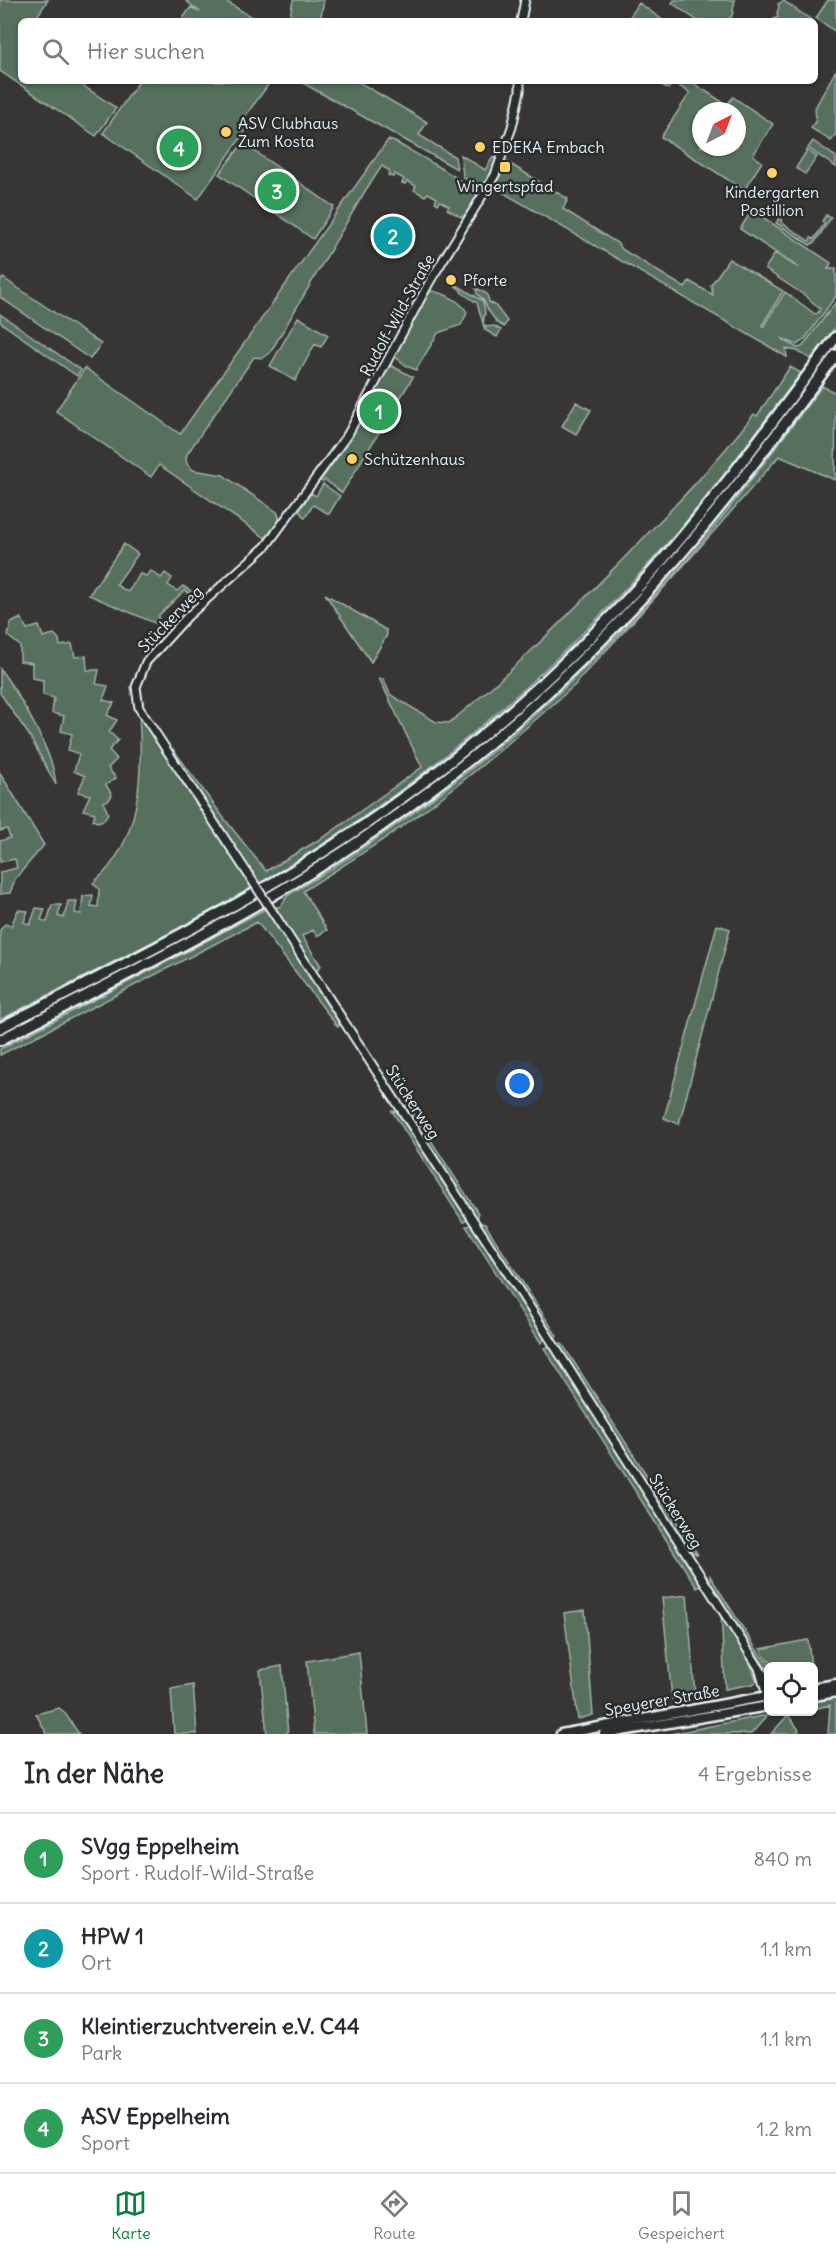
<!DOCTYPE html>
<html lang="de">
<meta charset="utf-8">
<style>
:root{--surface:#fff;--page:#f7f7f7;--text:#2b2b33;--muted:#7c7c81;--line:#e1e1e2;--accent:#0b8043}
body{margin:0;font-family:Delius,sans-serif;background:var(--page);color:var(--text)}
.controls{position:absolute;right:18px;bottom:18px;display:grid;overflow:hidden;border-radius:9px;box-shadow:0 2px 4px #0004}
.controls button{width:54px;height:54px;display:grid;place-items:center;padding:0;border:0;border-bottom:2px solid var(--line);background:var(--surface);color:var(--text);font:30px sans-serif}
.compass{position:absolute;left:692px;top:102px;width:54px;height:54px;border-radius:50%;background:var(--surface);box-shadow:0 2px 4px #0004;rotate:42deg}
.you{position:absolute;left:520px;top:1084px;width:21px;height:21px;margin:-15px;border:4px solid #fff;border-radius:50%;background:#1a73e8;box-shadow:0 0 0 9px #1a73e833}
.badge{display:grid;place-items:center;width:39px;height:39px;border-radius:50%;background:var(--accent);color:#fff;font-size:20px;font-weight:700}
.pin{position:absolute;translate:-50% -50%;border:3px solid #fff;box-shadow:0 2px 6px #0006}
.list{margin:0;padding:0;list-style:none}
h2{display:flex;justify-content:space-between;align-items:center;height:78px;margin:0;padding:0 24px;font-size:26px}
h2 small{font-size:20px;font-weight:400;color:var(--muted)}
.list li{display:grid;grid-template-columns:39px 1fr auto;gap:18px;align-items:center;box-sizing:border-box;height:90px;padding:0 24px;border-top:2px solid var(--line)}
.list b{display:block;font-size:22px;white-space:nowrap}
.list p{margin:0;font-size:20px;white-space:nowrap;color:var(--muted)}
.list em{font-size:20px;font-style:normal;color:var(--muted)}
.icon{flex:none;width:33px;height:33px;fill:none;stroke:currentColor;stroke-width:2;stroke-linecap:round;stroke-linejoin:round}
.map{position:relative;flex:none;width:836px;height:1734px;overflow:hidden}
.search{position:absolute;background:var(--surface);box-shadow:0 2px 4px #0004;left:18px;right:18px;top:18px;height:66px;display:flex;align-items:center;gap:15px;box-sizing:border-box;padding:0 21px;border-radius:9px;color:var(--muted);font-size:22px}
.sheet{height:438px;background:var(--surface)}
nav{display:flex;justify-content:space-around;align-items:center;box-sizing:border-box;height:84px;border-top:2px solid var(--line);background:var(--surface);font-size:16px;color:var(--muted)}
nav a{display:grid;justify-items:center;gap:3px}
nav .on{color:var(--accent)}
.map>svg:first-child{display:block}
.green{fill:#57705d;stroke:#a0b0aa;stroke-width:1.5;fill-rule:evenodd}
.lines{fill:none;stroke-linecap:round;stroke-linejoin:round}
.tertiary-casing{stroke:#e8f1f8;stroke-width:11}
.primary-casing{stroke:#e8f1f8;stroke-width:13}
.motorway-casing{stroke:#e8f1f8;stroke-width:14}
.tertiary{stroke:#2a2d2e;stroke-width:7}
.primary{stroke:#2a2d2e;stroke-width:8}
.motorway{stroke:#2a2d2e;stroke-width:9}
.tertiary-bridge-casing{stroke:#e8f1f8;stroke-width:11;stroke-linecap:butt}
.tertiary-bridge{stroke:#2a2d2e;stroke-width:7}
.poi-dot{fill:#ffd166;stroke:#2a2d2e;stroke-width:2}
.labels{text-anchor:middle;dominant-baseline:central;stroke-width:5;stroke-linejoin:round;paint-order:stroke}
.poi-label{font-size:16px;fill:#e8f1f8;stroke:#2a2d2e;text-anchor:start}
.street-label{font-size:16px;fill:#e8f1f8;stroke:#2a2d2e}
</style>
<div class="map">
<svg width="836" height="1734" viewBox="0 0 836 1734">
<rect width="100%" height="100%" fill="#373635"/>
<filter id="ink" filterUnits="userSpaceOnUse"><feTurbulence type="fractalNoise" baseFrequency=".0167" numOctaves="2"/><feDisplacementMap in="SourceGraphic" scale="12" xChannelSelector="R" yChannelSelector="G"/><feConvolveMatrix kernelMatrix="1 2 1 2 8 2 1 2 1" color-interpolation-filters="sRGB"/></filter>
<g filter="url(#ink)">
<path class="green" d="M0,0H48L34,21H21L19,43L21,44V81H76L116,108L96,136L0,71Z
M185,0H224L258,21H181L191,7L200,12Z
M293,0H324L320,21H289Z
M674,0H735L732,16L726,21H698L672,3Z
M828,0H836V32L816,18Z
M783,1L785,2L813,21H774V19L778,17L777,13L779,7L778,4Z
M639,3L664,21H627Z
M836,70V134L831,141L811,128L816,120L815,108Z
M139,81H271L238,126L245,132L198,199L103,133Z
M299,81H357L427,122L419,135L455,157L457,169Z
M656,81H690L727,105L733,97L773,124L753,155L762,162L744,190L661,137L690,93L673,82L668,89ZM701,111H737V147H701Z
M388,140L395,142C412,152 470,182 477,196L466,215L461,217L447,209L449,206L440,201L438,204L435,202L437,198L428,193L425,196L414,190L416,186L407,181L405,184L402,183L404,179L395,174L393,177L388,175L390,171L382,166L365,191L270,353L263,358L254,357L187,454L186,459L187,464L193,470L223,475L277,512C284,524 275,530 267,539L159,465L151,477L56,411L85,368L180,434Z
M813,141L836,157V167L808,148Z
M243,143L334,207L313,239L219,174Z
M807,150L817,157L805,174L796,168Z
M461,155L485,170L493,157L498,160C494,170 490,183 479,187L463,177Z
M507,162L568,199L563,209L617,243L623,250L685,288L689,281L713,295L711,285L729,259L783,291L762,325L763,327L785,292L815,314L818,313L820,309L807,297L765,269L775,253L799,268L740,229L752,210L831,263L828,269H836V296L805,339L797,345L781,338L797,348L802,347L836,302V326L811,359L797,351L786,349L787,357L497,189L495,184Z
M826,215L831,218L815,242L810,245L776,223L780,217L782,219L781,222L809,241L811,238L814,239L825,223L822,221Z
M3,278L101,344L90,359L0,297V282Z
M455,284L483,301L485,312L483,323L486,327L494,326L501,330L497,337L485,330L477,303L461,292L462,291L454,285Z
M476,288L487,294L489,302L495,305L507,321L504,327L496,322C494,317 491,315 488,310C484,303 485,299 477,294Z
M432,291C444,293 463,302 467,313L461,325L438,333L416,370L407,366L394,356L427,294Z
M0,314L81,370L77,376L0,322Z
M298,317L328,335L321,347L315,344L295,381L270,366Z
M836,345V348C793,405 751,464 705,519C615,628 512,727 397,809C280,893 151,957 24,1023L23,1021L217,920L327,855L524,705L736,477Z
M390,365L413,377L342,493L325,480L323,482L320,481L346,445Z
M790,367L801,373C759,428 718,486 672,538C571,653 458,755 331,839C226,909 111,962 0,1020V930L5,924L11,926L18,910L28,911L24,922L30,925L36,908L45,909L41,920L47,922L52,905H61L58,916L64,918L68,901H77L75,913L81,914L83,896L93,895L91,906L98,907L99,889L93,883C142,843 143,772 139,715L248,882L255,877L169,749H173L223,817L266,871L327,835L422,767L379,678L383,679L390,694L394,697L436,722L449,723C513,672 568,615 625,557C670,511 715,465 754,414L757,416Z
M822,386L836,393L835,480L779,456C714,532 648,608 578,680L576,684C534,721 492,759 447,793C402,829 352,860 303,891L327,930L317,936L313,930L302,936L321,966L315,972L274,908L281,906L287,896C309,882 331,870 353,855C418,811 481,764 539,711C611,646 678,575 737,498C766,461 794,423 822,386Z
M576,402L591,410L576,434L562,426Z
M323,484L340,496L329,514L313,505L305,518L300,512L302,506L311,493L316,496Z
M124,544L138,554L116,585L128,592L140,574L146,576L151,571L161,578L165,573L172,578L168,585L177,591L183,586L191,591L188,593L185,590L159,615L157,624L89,595Z
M325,594L386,630L387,635L371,662Z
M21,618L27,629L39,626L43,637L54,634L59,639L60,646L72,644L75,657L86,656L87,670H99L96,684L108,686L103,700L114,703L107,715L117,720L109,732L118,740L109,750L117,759L108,768L116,778L106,785L112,795L109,800L103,802L108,813L104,820L97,822L93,820L95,813L83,810L90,795L78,792L85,776L74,771L79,754L68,750L72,734L61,731L64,716L52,713L54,698L43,695V680L32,678V663L20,661V646L8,636L11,623Z
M0,669C20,696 54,753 56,785L29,735L0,693Z
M0,773L44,845L15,879L10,893L0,894V872L17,868L15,859L0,862V841L10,838L7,829L0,831Z
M265,909L312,976L310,979L340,1023L338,1027L257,922L0,1055V1049L188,951Z
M717,925L730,929L679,1124L664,1118Z
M406,1105H408L478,1213V1217L475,1218L405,1109Z
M392,1111L399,1112L468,1218L463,1222Z
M481,1223L485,1224L557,1336L555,1339L553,1340L480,1225Z
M472,1225L545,1338L541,1343L466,1226Z
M561,1343L563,1345L698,1555L689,1550L557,1344Z
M551,1346L703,1585L697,1588L544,1348Z
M710,1576L760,1655L771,1666H768V1670L758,1657L710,1583Z
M687,1595L695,1695L672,1699L662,1598Z
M585,1610L593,1715L578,1719L564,1613Z
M721,1613L748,1658L757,1681L753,1684L725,1689Z
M808,1640L811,1666H777L764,1656L760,1649Z
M359,1652L367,1734H314L307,1661Z
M282,1666L288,1734H267L260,1670Z
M193,1685L197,1734H174L171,1689Z
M836,1695V1734H828L830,1705L814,1709V1700Z
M59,1708L64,1712L79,1734H47L36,1714Z
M788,1715L799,1730L796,1734H771Z
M762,1716H767L751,1734H670Z"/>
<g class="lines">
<defs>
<path id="tertiary" d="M521,21L525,0
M250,877L139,708L136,687L146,662L187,617L266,546L348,434L429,283L495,175L512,127L520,91V81
M274,914L531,1309L768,1682
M759,1668L768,1699"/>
<path id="primary" d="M814,1688L836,1684
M814,1696L836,1692
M561,1734L768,1696
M604,1734L768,1706"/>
<path id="motorway" d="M0,1028C129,961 261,898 380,814C479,744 571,663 652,572C718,497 776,417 836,337
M0,1040C115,980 234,923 343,852C459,776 566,683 659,579C722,508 779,431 836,355"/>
</defs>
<use href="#tertiary" class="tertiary-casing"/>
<use href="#primary" class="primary-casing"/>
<use href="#motorway" class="motorway-casing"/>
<use href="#tertiary" class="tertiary"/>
<use href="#primary" class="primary"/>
<use href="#motorway" class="motorway"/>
<defs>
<path id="tertiary-bridge" d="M250,877L274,914"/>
</defs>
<use href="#tertiary-bridge" class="tertiary-bridge-casing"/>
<use href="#tertiary-bridge" class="tertiary-bridge"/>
</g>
</g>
<g class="poi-dot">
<circle cx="226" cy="132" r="6"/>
<circle cx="480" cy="147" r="6"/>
<rect x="499" y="161" width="12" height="12" rx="3"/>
<circle cx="772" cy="173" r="6"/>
<circle cx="451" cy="280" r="6"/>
<circle cx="352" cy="459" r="6"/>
</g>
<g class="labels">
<g class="poi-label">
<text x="238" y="123">ASV Clubhaus<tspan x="238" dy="18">Zum Kosta</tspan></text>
<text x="492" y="147">EDEKA Embach</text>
<text x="505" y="186" text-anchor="middle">Wingertspfad</text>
<text x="772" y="192" text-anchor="middle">Kindergarten<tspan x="772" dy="18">Postillion</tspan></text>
<text x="463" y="280">Pforte</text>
<text x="364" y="459">Schützenhaus</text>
</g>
<g class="street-label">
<text transform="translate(397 315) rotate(-61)">Rudolf-Wild-Straße</text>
<text transform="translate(170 619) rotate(-46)">Stückerweg</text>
<text transform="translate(413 1102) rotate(57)">Stückerweg</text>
<text transform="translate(676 1511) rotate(58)">Stückerweg</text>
<text transform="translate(662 1700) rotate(-10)">Speyerer Straße</text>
</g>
</g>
</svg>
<div class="controls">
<button><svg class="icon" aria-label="locate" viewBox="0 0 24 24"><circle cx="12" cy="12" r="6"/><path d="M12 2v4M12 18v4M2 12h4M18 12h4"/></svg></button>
</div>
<svg class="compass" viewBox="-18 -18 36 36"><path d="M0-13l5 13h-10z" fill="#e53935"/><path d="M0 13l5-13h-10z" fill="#7c7c81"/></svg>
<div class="you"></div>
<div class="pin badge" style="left:379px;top:411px;background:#2e9e5b">1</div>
<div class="pin badge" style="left:393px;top:236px;background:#0f9aa8">2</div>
<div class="pin badge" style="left:277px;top:191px;background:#2e9e5b">3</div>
<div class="pin badge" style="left:179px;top:148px;background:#2e9e5b">4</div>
<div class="search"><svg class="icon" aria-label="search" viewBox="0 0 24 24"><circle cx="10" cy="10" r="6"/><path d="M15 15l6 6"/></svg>Hier suchen</div>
</div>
<section class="sheet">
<h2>In der Nähe<small>4 Ergebnisse</small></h2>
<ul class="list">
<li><span class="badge" style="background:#2e9e5b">1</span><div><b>SVgg Eppelheim</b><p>Sport · Rudolf-Wild-Straße</p></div><em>840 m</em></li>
<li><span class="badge" style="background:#0f9aa8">2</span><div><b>HPW 1</b><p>Ort</p></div><em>1.1 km</em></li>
<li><span class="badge" style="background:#2e9e5b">3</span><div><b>Kleintierzuchtverein e.V. C44</b><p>Park</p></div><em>1.1 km</em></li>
<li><span class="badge" style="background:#2e9e5b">4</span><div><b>ASV Eppelheim</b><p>Sport</p></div><em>1.2 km</em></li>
</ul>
</section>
<nav>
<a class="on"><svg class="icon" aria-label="map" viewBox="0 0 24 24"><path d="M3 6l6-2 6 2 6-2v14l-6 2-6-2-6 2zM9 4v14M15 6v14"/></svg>Karte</a>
<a><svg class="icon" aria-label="directions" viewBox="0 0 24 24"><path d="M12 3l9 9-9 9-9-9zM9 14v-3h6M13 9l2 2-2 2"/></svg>Route</a>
<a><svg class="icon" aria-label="saved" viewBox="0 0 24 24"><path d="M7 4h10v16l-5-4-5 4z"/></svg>Gespeichert</a>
</nav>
